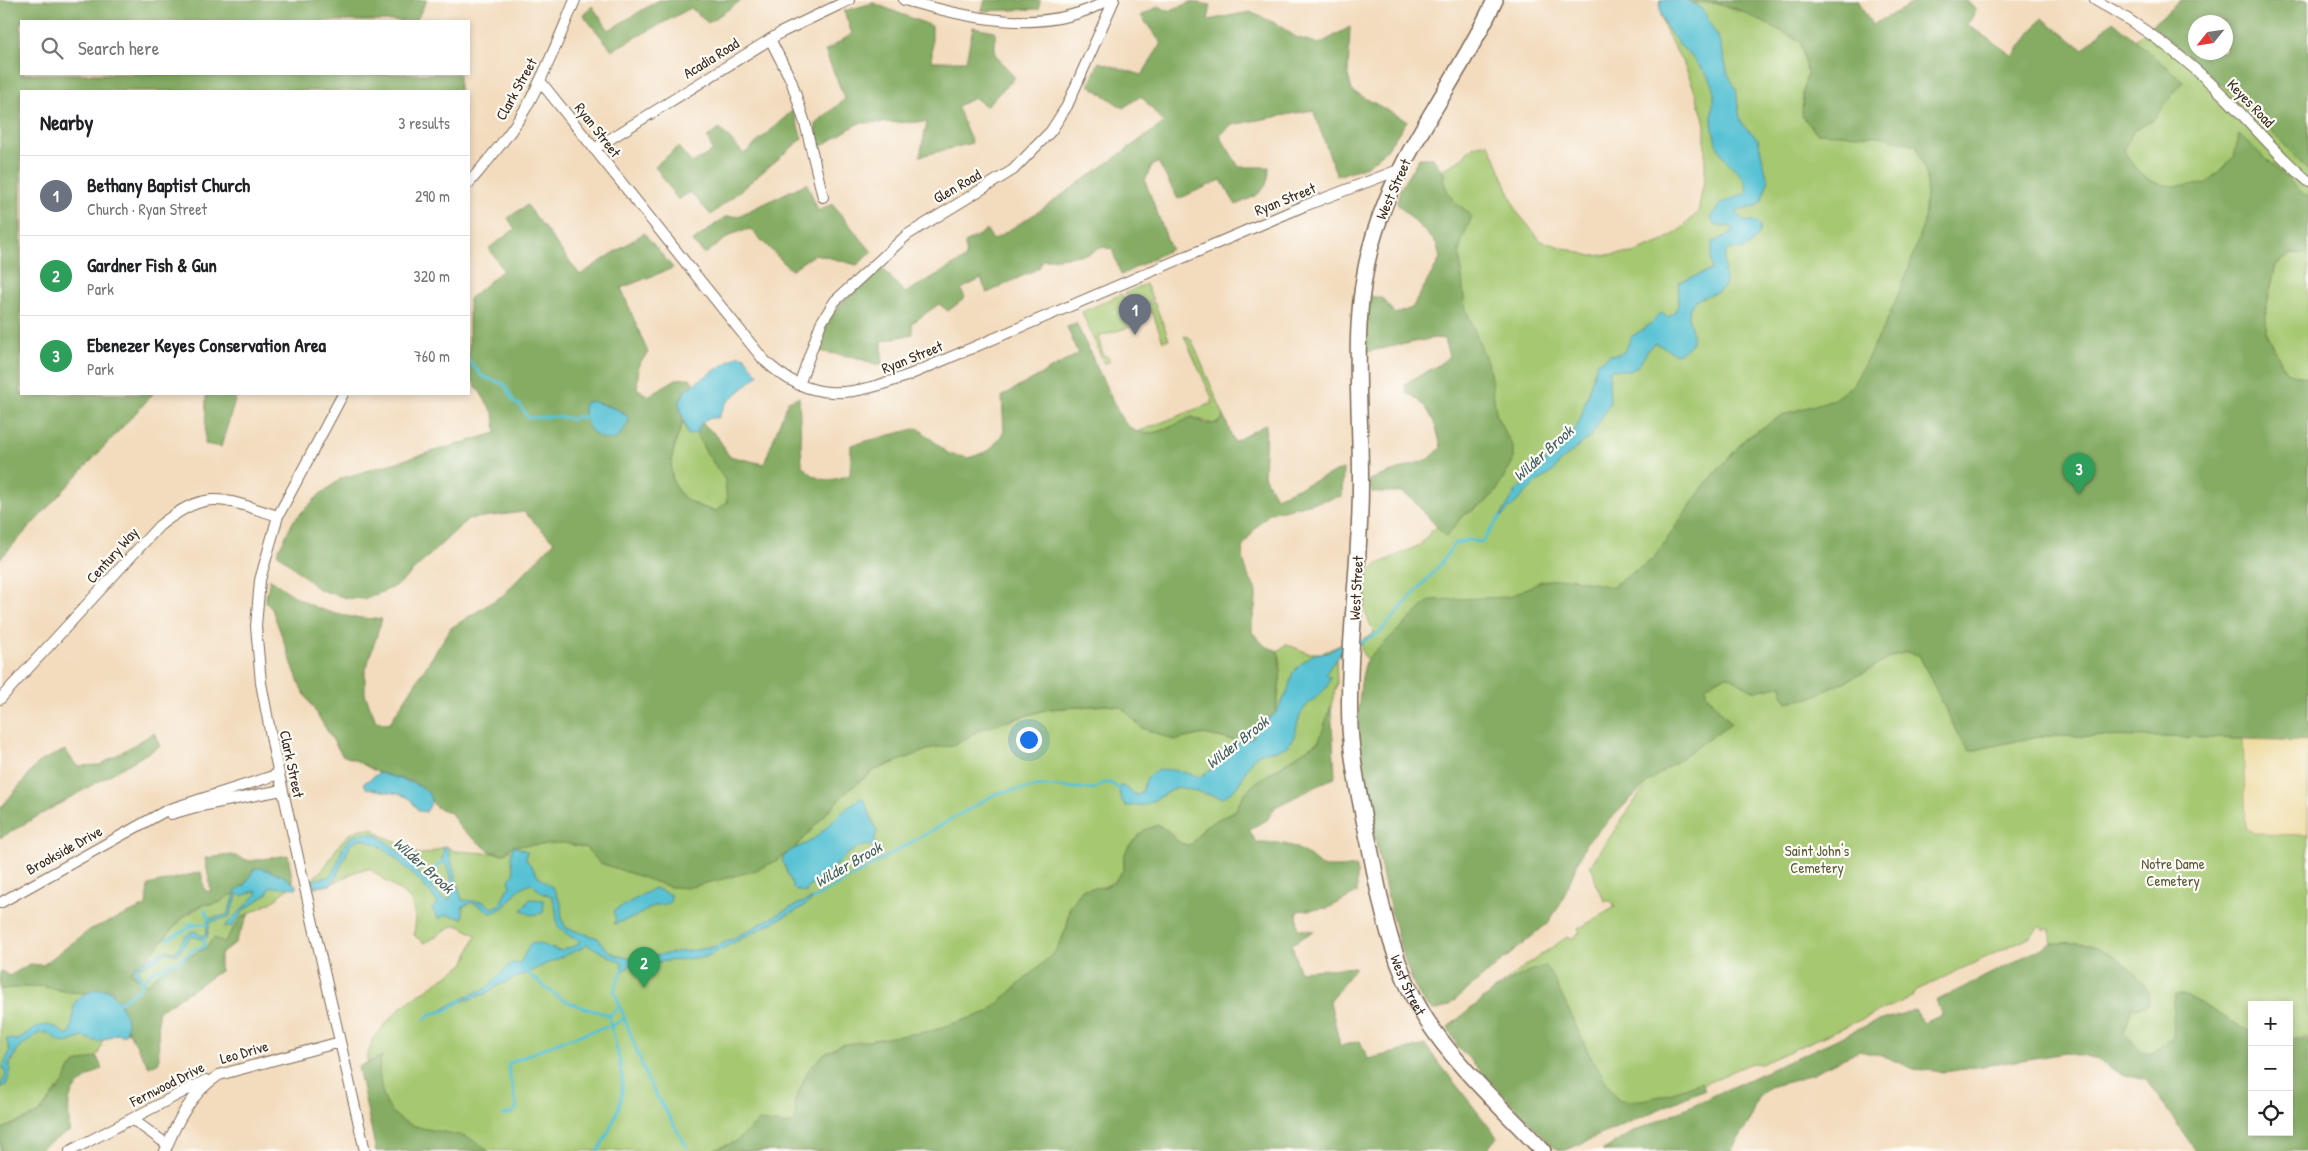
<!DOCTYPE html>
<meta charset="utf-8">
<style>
:root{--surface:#fff;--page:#f6f6f6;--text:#202124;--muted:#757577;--line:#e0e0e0;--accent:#d93025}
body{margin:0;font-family:"Patrick Hand",sans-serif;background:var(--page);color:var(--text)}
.controls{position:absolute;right:15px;bottom:15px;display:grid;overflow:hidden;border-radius:0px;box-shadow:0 2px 8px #0003}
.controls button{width:45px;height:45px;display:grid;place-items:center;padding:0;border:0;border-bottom:1px solid var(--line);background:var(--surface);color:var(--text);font:25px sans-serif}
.compass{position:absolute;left:2188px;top:15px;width:45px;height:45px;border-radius:50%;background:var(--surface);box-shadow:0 2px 8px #0003;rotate:240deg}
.you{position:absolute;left:1028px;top:739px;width:18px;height:18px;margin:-12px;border:4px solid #fff;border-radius:50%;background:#1a73e8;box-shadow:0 0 0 8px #1a73e833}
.badge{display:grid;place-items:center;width:32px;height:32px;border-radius:50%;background:var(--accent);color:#fff;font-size:16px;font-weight:700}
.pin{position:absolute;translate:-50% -41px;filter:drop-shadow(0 1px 2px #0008)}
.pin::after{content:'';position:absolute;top:26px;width:18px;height:15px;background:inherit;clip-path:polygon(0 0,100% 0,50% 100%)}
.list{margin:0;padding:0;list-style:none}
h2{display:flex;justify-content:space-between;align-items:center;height:65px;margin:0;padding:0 20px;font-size:21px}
h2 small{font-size:16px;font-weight:400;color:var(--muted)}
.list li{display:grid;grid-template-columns:32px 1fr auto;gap:15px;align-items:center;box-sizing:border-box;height:80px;padding:0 20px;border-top:1px solid var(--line)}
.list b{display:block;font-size:19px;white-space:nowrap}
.list p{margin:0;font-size:16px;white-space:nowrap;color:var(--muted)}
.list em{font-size:16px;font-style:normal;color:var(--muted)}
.icon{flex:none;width:28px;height:28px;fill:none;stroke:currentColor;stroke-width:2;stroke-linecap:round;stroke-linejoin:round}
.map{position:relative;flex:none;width:2308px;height:1151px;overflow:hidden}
.search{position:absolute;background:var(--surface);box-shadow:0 2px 8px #0003;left:20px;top:20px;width:450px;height:55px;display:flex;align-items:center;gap:12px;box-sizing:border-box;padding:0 18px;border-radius:0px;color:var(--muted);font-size:19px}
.panel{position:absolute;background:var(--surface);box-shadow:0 2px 8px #0003;left:20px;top:90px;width:450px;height:305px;border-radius:0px}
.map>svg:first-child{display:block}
.green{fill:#a6c871;stroke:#707948;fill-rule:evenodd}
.forest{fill:#84ac63;stroke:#606b40;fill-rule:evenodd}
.sand{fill:#eeda9e;stroke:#94825e}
.water{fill:#58c2d4;stroke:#4a7679}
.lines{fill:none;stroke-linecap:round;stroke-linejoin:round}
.stream{stroke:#58c2d4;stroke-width:3}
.street-casing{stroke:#7b6856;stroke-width:12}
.secondary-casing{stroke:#7b6856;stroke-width:18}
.street{stroke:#fff;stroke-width:10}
.secondary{stroke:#fff;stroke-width:15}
.labels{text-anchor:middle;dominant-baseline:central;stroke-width:4.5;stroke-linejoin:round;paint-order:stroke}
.street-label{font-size:15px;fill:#3b2a1e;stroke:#fdfcf7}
.park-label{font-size:15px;fill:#5b5937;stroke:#fdfcf7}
.water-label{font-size:16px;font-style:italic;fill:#455f5e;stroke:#fdfcf7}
</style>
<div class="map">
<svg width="2308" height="1151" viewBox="0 0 2308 1151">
<rect width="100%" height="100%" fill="#fdfcf7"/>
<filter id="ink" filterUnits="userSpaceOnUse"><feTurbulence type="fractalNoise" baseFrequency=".02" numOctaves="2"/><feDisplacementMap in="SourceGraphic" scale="10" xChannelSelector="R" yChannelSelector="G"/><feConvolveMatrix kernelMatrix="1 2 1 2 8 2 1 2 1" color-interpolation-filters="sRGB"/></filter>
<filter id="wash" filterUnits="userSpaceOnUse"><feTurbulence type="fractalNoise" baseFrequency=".0096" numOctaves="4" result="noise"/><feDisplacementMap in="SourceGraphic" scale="20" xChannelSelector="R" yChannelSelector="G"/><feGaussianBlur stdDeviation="1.12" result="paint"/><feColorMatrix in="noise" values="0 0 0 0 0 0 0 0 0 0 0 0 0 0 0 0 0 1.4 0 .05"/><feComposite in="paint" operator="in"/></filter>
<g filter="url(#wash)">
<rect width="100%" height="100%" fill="#f3dcbe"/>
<path class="green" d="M1661,0L1714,3L1746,13L1771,0L1894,139L2127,76L2136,39L2181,0H2308V1037L2289,1038V1005H2252V1120L2148,1058L2055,968L2050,929L2043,930L2040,926L2031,936L1915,991L1912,997L1761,1064L1751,1063L1560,1150L1448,1027L1525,966L1567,937L1572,938L1580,933L1578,929L1615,907L1611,901H1605L1595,883L1594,872L1590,866L1649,780L1730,723L1692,680L1711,667L1784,685L1810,698L1865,672L1895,655L1907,652L1919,655L1970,751L2039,736L2179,737L2304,741L1669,596L1387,641L1367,660L1361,651L1362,640L1374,633L1365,612L1364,576L1376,565L1420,545L1432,530L1475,510L1505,431L1497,418L1454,315L1460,247L1432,174L1457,162L1474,146L1487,143L1491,148L1517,212L1541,241L1591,256L1633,253L1661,242L1678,232L1698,212L1705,176V125L1703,116C1697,99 1691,78 1682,61C1673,45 1656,19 1661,0ZM2196,22H2226V52H2196Z
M1146,284L1153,300L1132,309L1125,293Z
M1122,294L1136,325L1098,337L1103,355L1108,357L1110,361L1104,364L1082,312Z
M1154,302L1169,339L1163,341L1152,312L1139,317L1141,323L1139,324L1132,311Z
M1184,336L1189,337L1192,341L1224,416L1223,420L1213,424L1192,417C1178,423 1153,440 1137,432L1212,403V398Z
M683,421L688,435L696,433L706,452L726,480L727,502L716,511C659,498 667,466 683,421Z
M1286,644L1308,653H1322L1343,644L1341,654L1336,658L1337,683L1325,728L1319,741L1258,781L1244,794L1236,810L1205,826L1191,845C1178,845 1175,840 1168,830H1144L1129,846L1124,856V869L1114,882L1075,901L1069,909L1067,928L1055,952L1030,976L879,1151H376L367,1058L373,1038L401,1007L464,964L476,935L458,925C445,927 436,939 424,943L414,935L416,919L410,899L370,869C351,868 339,887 314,887L312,880C316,875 322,870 326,865C338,847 347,825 374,829C380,836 387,837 394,841C419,855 418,859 445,846L454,851L504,854L513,846L845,793L875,770L935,747L953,746L979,730L1049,709L1107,705L1121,707L1142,728L1174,740L1204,734L1242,742L1277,706L1281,671L1278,651Z
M292,885L274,901L242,917L224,942H210L205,949C198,949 196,954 191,956C174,963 161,971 149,984L141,983L133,973H128L148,956L185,916L203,905L218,903L240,887Z
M41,986L69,992L113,990L128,1031L124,1035L116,1034L102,1041C99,1063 89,1059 70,1068L64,1082L39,1113L3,1129L0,1133V989Z"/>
<path class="forest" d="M0,0H427L416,21H21V74H459V91H21V394H153L0,559Z
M659,0H742L708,23L691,8L612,50L583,15L592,6L609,30Z
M985,0H1040L1039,9L982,11Z
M1686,0H1858L1872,25L1919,0H1966L1976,10L1968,25L2013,56L2042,18L2083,49L2113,21L2183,81L2154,119L2131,133L2124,151C2149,190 2161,187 2205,184L2234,157L2239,134L2308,198V254L2293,253L2276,265L2266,309V332L2286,372L2308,378V741L2179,737L2039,736L1970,751L1959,737L1919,655L1907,652L1895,655L1865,672L1810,698L1787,702L1782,694L1783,685L1755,691L1727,676L1715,680L1706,687V694L1731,723L1649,781L1586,843L1560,905L1548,923L1449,1005C1443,1008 1437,1012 1431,1009C1399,994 1362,776 1359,736C1357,720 1360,673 1367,660C1370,654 1379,649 1383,644C1399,629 1415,615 1430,600L1509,597L1541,581L1570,578L1611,587L1653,559L1703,487L1745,439L1782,415L1834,399L1853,385L1884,327L1906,276L1924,222L1927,177L1916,145L1879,136L1816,133L1802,116L1803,91L1807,73L1800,41L1737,9L1714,3H1688Z
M2181,0H2308V171L2264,122L2155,27L2153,24ZM2196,22H2226V52H2196Z
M1191,2L1211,5L1208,20L1250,12L1275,23L1296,37L1319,44L1350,27L1348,75L1352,91L1407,121L1387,149L1367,166L1337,176L1313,110L1231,125L1220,136L1239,167H1269C1269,193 1257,195 1236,205L1221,180L1178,199L1158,162L1151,167L1145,181L1171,249L1121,275L1112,249L1102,247L1088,254L1042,260L1039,268L987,293L981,279L961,289L965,298L948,311L939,304L912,323L913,334L882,341V366L854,357L818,351L826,325L839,306L881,267L905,293L966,258L965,243L987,230L993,240L1038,212L1164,123L1141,96L1123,108L1089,85L1099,62L1142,75L1161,43L1141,16L1159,6L1168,11Z
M873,3L932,26V61H966L973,27L995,31V54L1015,78L986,106L975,98L957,106L972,143L920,156L927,122L859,123L820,147L815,124L845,99L825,51L852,34L844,11Z
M793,110L802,139L711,215L690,192L678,200L655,166L678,147L692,163L713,151L707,137L720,129L744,154Z
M1419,158H1433L1445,175L1443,179C1445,186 1449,195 1454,201C1459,207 1467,209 1472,217L1463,237L1459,250L1465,306L1489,367L1497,418L1513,447V461L1496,492L1485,503L1464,514L1446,537L1413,500L1402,492H1372L1369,480L1429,459L1441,448C1436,424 1430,404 1407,393L1405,384C1419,374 1437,369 1449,356L1444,339L1434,338L1366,352V312L1370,296L1382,298L1395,314L1412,308L1440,259L1437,244L1397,204L1400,189Z
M807,183L818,211L832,204L872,252L857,265L815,254L791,270L750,229L732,234L705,254L692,242L725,217L738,216Z
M527,205L580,275L644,233L673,268L621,288L648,353L639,364L637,388L648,396L676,379L690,378L694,384L686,389L679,403C680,409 683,416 682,422C682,428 678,434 676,440C664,481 674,502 716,511L727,502L725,480L706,452L696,433L701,422L717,436L729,456L764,464L788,401L799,397L802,465C818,483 828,482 850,475L851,445L918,428L949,454L969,458L990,450L1004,432L1002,396L1078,354L1067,327L1076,323L1119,414C1139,448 1164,429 1192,417L1207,424L1219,423L1224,416L1234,442L1266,424L1264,476L1276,497L1343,469L1342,496L1270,513L1255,528L1242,548C1243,556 1244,565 1247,572C1249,580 1255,584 1256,593C1257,607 1251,618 1252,632L1265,646L1278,651L1281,671L1276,713L1265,721L1252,738L1242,742L1204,734L1175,740L1142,728L1121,707L1107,705L1049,709L1020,717L979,730L953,746L935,747L875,770L845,793L794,849L774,862L754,871L687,888L670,887L600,863L586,848L564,843L513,846L504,854L491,852L461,829L451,813L436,807L424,791L414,782L379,773L355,760L342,755L301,688L272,609L265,602L270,579C310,609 333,618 382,619L365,672V694L376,721L389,724L451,628L503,595L554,542L524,512L468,519L398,585L366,599L346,598L318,589L277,553L294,520L319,495L342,478L496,433L494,414L469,375V299L503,270L489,248L515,229L508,218ZM603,404L626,414L629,422L624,429L602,439L587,420L583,409Z
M206,394H237L221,447L205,444Z
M1331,706L1335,777L1275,807L1267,820L1249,829L1256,842C1288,842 1298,845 1322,867H1357V893L1328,908L1297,911L1298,929L1314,931L1292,944L1299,971L1355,967L1330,1001L1340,1046L1360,1041L1368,1059L1425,1045L1497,1137L1486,1151H710L735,1142L759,1121L789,1125L796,1118L795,1100L809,1069L823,1055L840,1045L931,1031L988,1012L1055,952L1067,928L1069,909L1082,889L1105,887L1114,882L1124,869V856L1129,846L1144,830L1158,825C1172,832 1174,845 1191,845L1205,826L1236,810L1244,794L1258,781L1319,741Z
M154,733L160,746L0,838V809L39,762L65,750L77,766L100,765Z
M232,855L250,861L288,855L293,883C280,878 270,866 254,869L245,885L234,895C226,895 225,901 218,903C213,905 207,903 202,905C171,918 158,957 129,972C137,975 139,984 149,984L154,977L172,964L205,949L214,938L224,942L242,917L249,914L235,943L220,955V971L158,1012L159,1062L149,1067L128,1031L121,1005L114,998L113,990L103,989L85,993L69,992L41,986L0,989V972L2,971L9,976L30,964L43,965L91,929L146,906L148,885L201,872L205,891H211L205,858Z
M2052,943C2065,943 2079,941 2091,945C2111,951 2157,982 2148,1006L2132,1008L2124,1033L2141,1051L2151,1053L2173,1038C2175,1023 2170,1007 2176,994H2184L2252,1033V1132H2289V1039H2308V1151H2196L2146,1080L2120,1074L2099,1060L2066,1053L1945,1072L1914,1069L1886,1057L1859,1051L1800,1079L1769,1087L1757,1099L1749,1122L1731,1151H1602L1627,1135L1872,1023L1915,1010L1924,1023L1942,1015L1936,1001Z
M1546,966L1554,979L1589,1054L1617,1099C1644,1105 1675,1091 1701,1082L1705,1089L1564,1151L1554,1148L1458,1047L1448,1027C1478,1004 1508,975 1546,966Z
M382,1056C377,1065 380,1076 381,1086C392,1148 457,1117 488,1151H376L358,1067Z
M97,1057L102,1068C69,1090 66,1091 70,1131L35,1151H0V1133L2,1129L39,1113L64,1082L70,1068L76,1063Z"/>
<path class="sand" d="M2243,739L2308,741V835L2255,834L2246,827Z"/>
<path class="water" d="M1661,0H1686L1700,7L1705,14L1720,42L1728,74L1736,89L1739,113L1742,124L1758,139L1768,181L1762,201L1756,206L1737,210V213L1744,221L1756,222L1760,226C1759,239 1752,243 1742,250C1716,241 1726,271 1725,286C1716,296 1697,295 1691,306C1682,324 1708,343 1676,354L1655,343C1644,350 1644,363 1634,369C1627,372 1617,368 1609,371L1610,403L1591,436L1560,462L1554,471L1536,483L1499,519L1516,491L1573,433L1580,420L1597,363L1610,355L1619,354L1625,351L1631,337L1648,326L1661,313L1668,317C1683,309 1677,297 1679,282L1712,270L1711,258L1713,242L1732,233L1734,229L1729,226L1714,225L1710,218L1720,204L1746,193C1750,178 1730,167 1723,156C1715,145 1712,129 1712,116C1712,106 1716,95 1713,85C1702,59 1653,32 1661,0Z
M739,355L745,357L758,375L726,403L718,418C705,417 701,422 696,433L688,435L679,403L686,389Z
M591,401L619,410L629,418L627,425L616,439C594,443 582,423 584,403Z
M1343,644C1341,657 1330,663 1326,675L1330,677C1330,692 1309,699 1302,712C1296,722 1297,736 1289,744C1281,753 1266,749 1256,756C1246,765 1244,779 1235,789C1232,792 1227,795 1223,798L1178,787L1145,805L1126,806C1121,800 1117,793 1121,785L1136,795L1141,794C1143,789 1145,780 1149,776C1160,763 1186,773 1200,777L1209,771L1235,744L1252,738L1257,727L1276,713L1287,693L1293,672L1303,662L1314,654L1327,653Z
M379,773C393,778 447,786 426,812L419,811L409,798L399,794L366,788L364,783Z
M861,798L864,800L877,832L874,841L881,849L876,853L872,846C855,842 840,862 829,872C820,879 811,883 805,893L794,889L782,860C788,850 797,848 807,843C827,831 840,810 861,798Z
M376,834L396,849L441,897L449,900L451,897L446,888L451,885C453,873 447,867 441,858L444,854L443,847L447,846L462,900L484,902L492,908L500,905L506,891L510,886L509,880L514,873L511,857L513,846L527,851L526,859L538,876L554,889L561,904L562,920L566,928L598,938C616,969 649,956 677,952C692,950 705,950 719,945C752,931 781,909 816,897L801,908L706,957L631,965L622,972V963L586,944L582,948L495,987L485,994L461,1002L442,1012L440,1011L465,997L487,988L511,963H520L530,944L537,943L560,951L577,945L580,941L569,936L557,925L556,909L552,896L542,893L531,883C512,888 511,909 491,913C479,908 479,899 463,906V918L446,915L438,919L432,908L438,904C434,893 391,853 380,846C374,843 367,841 361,838L351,844L335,879L330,885L314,887L312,880L331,876C345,851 339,830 376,834Z
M261,868L281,875L295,884L297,888L270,887L267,894L244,910L233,926L224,927L258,893L255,891L242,896L238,894L229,917L210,922L207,937L202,939L191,936L177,955L167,952L148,964L138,966L142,982C137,978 132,971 135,966L163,951L168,950L175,953C181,943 184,933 196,931L200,936L206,935L208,919L227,915L237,890L245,885L254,869Z
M654,888L671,895L670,903L654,906L635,917L614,924L616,920L613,911C628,904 641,895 654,888Z
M530,899L544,900L543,913L531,915L522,910Z
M98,989L109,990C118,999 134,1023 124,1035L116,1034L98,1042L83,1037L67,1043L60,1042L48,1033H39L18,1049L9,1065L10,1074L6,1085L0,1088L6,1074L3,1067L10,1051L6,1039L18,1040C29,1032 40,1021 54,1027C59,1029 63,1033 68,1035C80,1013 61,1000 98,989Z"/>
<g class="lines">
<path class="stream" d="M469,361L483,377L504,384L514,402L520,405L528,418C540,418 561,414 572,420L576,416L581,418L588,415
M1357,644L1379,633L1440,565L1454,544L1468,540L1482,542L1500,517
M428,887L436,867L446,859
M813,899L997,793L1042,786L1093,789L1104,783H1111L1123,792
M205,910L209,920
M187,924H197
M167,939L198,924H207
M623,969L614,990L648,1081L687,1147
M526,972C536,979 544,987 554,994C565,1003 596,1012 610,1015
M142,982L155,969L160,970L167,965L182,959L193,950L204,947V937
M115,1006L139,989L142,985L141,980
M425,1020L430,1014L445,1011L462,1000
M503,1115L512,1113L517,1107L508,1068L510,1063L561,1041L616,1024L624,1019
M598,1151C633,1091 624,1081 609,1017L619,1006"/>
</g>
</g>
<g filter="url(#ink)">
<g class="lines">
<defs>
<path id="street" d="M904,0C970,18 1045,37 1108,0
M2095,0C2143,26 2186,58 2225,97C2253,125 2278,156 2308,181
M770,39L791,80L805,123L823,197
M540,81L763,359C810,405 852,396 909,375L1304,206L1401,169
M594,149L782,32L849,0
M469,183C489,159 511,134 527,106C546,72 560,36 575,0
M799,385L821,323L835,301L907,235L1013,170L1051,131L1067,106L1114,0
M343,394L278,516L260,580L256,626L261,683L274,752L365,1151
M0,699L159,526C208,487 222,499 278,516
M171,814L196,807L282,790
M0,903L167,810L279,774
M129,1120L136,1122L168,1145
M70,1151L206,1080
M165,1151C177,1121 191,1093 219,1075L340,1042"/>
<g id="secondary">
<path id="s1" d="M1495,0C1459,79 1401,148 1375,232C1346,323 1364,416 1360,510C1358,582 1347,656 1350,728C1353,773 1364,818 1373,863C1383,916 1395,969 1424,1016C1456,1067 1502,1107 1543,1151"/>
</g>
</defs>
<use href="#street" class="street-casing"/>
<use href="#secondary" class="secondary-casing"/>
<use href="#street" class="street"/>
<use href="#secondary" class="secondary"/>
</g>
</g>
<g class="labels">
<g class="street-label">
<text transform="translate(711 58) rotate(-32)">Acadia Road</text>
<text transform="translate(516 89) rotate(-61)">Clark Street</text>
<text transform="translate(2251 103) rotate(46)">Keyes Road</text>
<text transform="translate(598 130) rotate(52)">Ryan Street</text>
<text transform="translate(957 186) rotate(-30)">Glen Road</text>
<text transform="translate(1393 189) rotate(-66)">West Street</text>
<text transform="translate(1285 199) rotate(-22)">Ryan Street</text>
<text transform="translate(912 357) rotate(-22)">Ryan Street</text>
<text transform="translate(112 555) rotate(-48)">Century Way</text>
<text transform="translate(1356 588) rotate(-87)">West Street</text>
<text transform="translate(292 764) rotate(78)">Clark Street</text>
<text transform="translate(64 850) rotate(-29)">Brookside Drive</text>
<text stroke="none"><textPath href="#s1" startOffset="1024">West Street</textPath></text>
<text transform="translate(244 1052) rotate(-16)">Leo Drive</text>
<text transform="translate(167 1084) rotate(-27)">Fernwood Drive</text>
</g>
<g class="park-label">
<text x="1817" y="850">Saint John's<tspan x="1817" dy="17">Cemetery</tspan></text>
<text x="2173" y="863">Notre Dame<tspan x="2173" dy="17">Cemetery</tspan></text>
</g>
<g class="water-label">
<text transform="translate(1543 453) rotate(-42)">Wilder Brook</text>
<text transform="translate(1237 742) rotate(-38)">Wilder Brook</text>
<text transform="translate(848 864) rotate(-30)">Wilder Brook</text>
<text transform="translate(424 865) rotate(42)">Wilder Brook</text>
</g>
</g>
</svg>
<div class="controls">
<button>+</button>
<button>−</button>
<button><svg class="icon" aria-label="locate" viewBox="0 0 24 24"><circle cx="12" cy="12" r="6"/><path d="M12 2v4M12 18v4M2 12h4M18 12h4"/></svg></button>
</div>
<svg class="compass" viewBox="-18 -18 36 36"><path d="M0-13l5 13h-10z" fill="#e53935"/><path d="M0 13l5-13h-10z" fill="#757577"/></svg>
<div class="you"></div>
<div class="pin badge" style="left:1135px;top:335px;background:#6b7280">1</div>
<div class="pin badge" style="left:644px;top:988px;background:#2e9e5b">2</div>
<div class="pin badge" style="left:2079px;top:494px;background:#2e9e5b">3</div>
<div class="search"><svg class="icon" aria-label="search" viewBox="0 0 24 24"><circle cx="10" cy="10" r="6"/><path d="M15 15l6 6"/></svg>Search here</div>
<section class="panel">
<h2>Nearby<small>3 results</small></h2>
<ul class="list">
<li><span class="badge" style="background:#6b7280">1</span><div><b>Bethany Baptist Church</b><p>Church · Ryan Street</p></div><em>290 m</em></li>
<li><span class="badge" style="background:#2e9e5b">2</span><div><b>Gardner Fish &amp; Gun</b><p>Park</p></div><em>320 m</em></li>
<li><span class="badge" style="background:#2e9e5b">3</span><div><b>Ebenezer Keyes Conservation Area</b><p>Park</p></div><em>760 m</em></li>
</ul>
</section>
</div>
